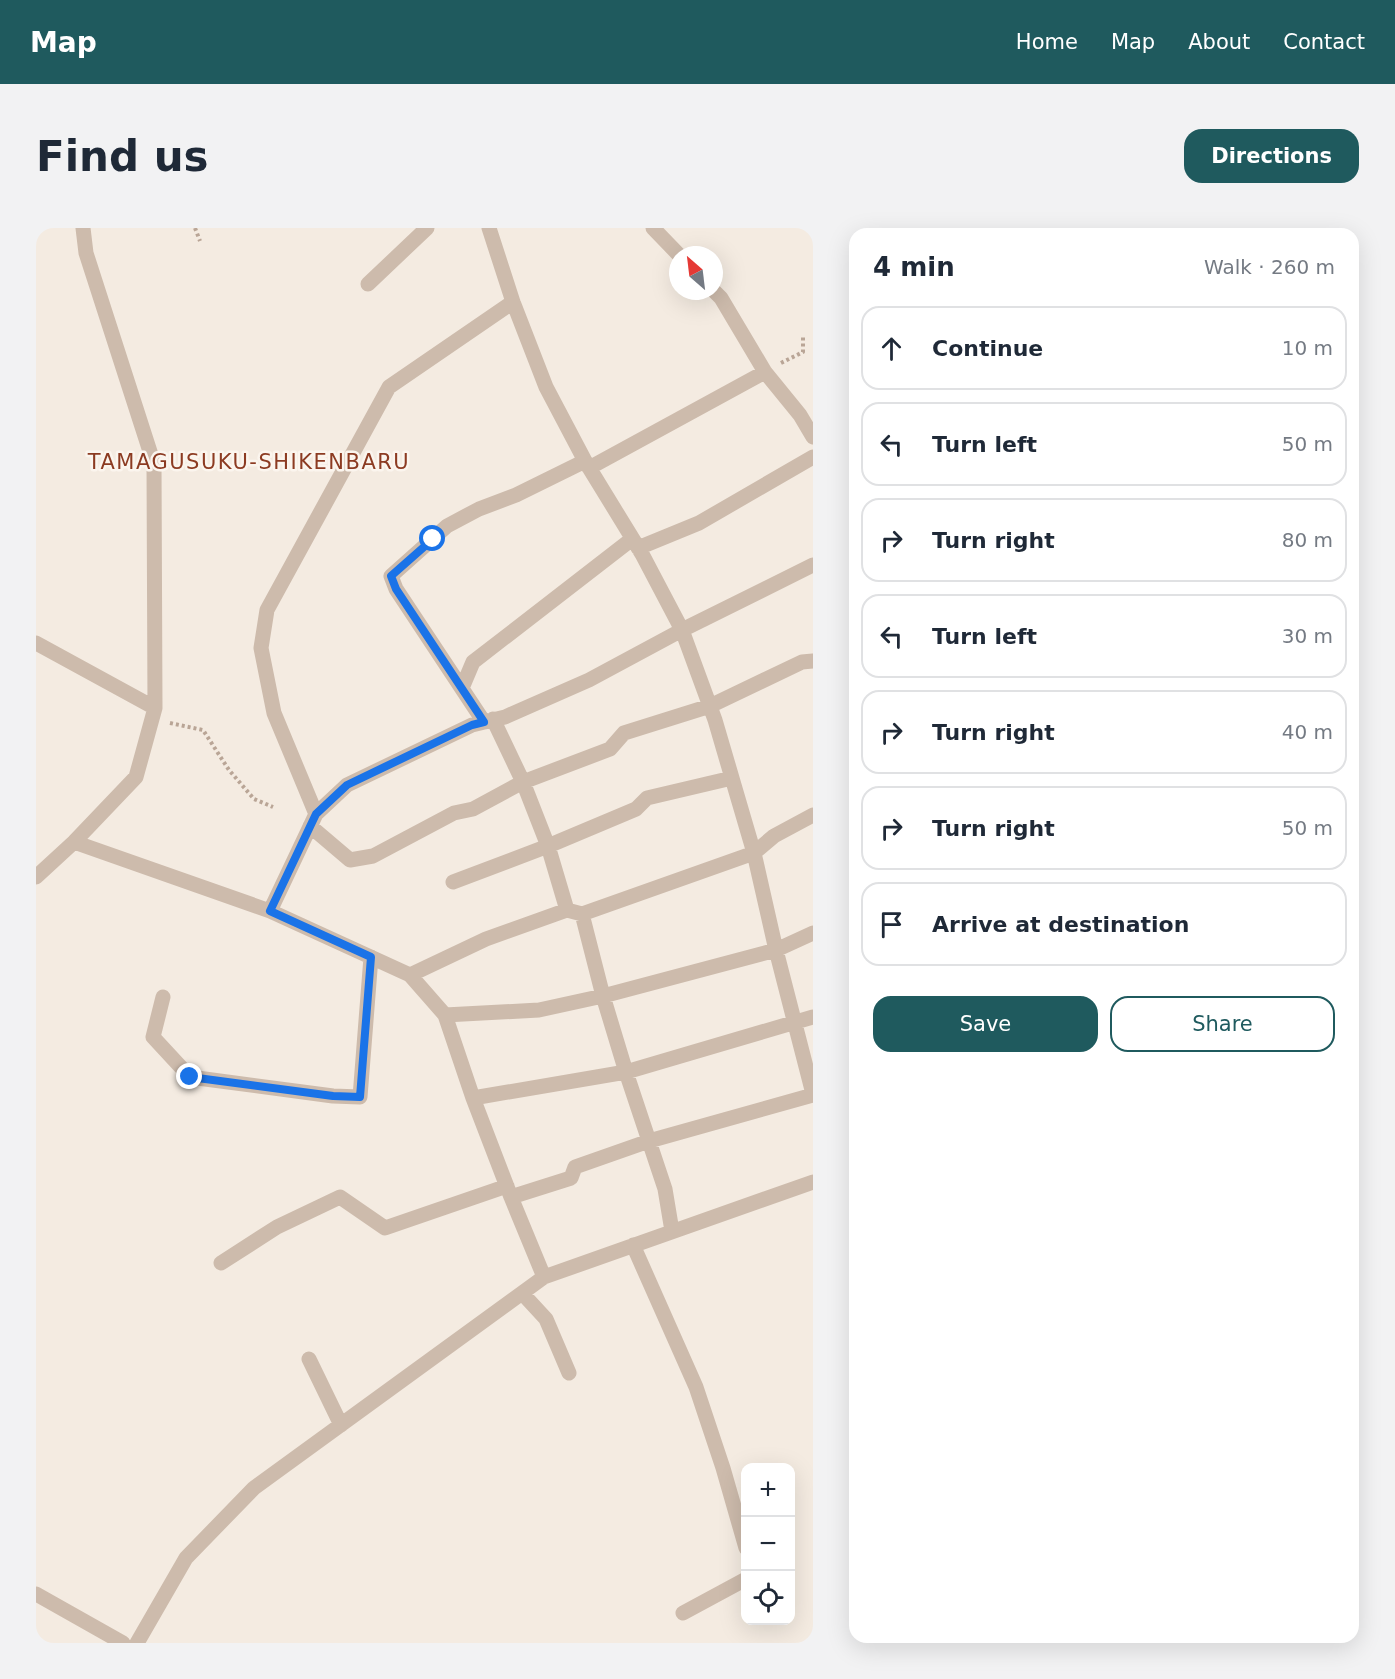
<!DOCTYPE html>
<meta charset="utf-8">
<style>
:root{--surface:#fff;--page:#f2f2f3;--text:#1f2937;--muted:#747a83;--line:#e0e1e3;--accent:#1f5a5e}
body{margin:0;font-family:"DejaVu Sans",sans-serif;background:var(--page);color:var(--text)}
.controls{position:absolute;right:18px;bottom:18px;display:grid;overflow:hidden;border-radius:12px;box-shadow:0 6px 24px #0002}
.controls button{width:54px;height:54px;display:grid;place-items:center;padding:0;border:0;border-bottom:2px solid var(--line);background:var(--surface);color:var(--text);font:30px sans-serif}
.compass{position:absolute;left:633px;top:18px;width:54px;height:54px;border-radius:50%;background:var(--surface);box-shadow:0 6px 24px #0002;rotate:332deg}
.stop{position:absolute;width:18px;height:18px;margin:-14px;border:4px solid #1a73e8;border-radius:50%;background:#fff}
.stop.end{background:#1a73e8;border-color:#fff;box-shadow:0 2px 6px #0008}
.list{margin:0;padding:0;list-style:none}
h2{display:flex;justify-content:space-between;align-items:center;height:78px;margin:0;padding:0 24px;font-size:26px}
h2 small{font-size:20px;font-weight:400;color:var(--muted)}
.list li{display:grid;grid-template-columns:39px 1fr auto;gap:18px;align-items:center;box-sizing:border-box;height:84px;margin:0 12px 12px;padding:0 12px;border:2px solid var(--line);border-radius:18px}
.list b{display:block;font-size:22px;white-space:nowrap}
.list em{font-size:20px;font-style:normal;color:var(--muted)}
.actions{display:flex;gap:12px;padding:18px 24px}
.actions a{flex:1;padding:14px 0;border:2px solid var(--accent);border-radius:18px;text-align:center;font-size:21px;color:var(--accent)}
.actions .main{background:var(--accent);color:#fff}
.icon{flex:none;width:33px;height:33px;fill:none;stroke:currentColor;stroke-width:2;stroke-linecap:round;stroke-linejoin:round}
.map{position:relative;flex:none;width:777px;height:1415px;overflow:hidden;border-radius:18px}
header{display:flex;align-items:center;gap:36px;box-sizing:border-box;height:84px;padding:0 30px;background:var(--accent);color:#fff}
header strong{font-size:28px}
nav{display:flex;gap:33px;margin-inline-start:auto;font-size:21px}
.intro{display:flex;align-items:center;justify-content:space-between;box-sizing:border-box;height:144px;padding:0 36px}
h1{margin:0;font-size:42px}
.button{padding:15px 27px;border-radius:18px;background:var(--accent);color:#fff;font-size:21px;font-weight:700}
main{display:flex;gap:36px;padding:0 36px}
aside{flex:1;background:var(--surface);border-radius:18px;box-shadow:0 6px 24px #0002}
.map>svg:first-child{display:block}
.lines{fill:none;stroke-linecap:round;stroke-linejoin:round}
.path{stroke:#b9a596;stroke-width:4;stroke-dasharray:3 3;stroke-linecap:butt}
.minor{stroke:#cdbbac;stroke-width:15}
.route{stroke:#1a73e8;stroke-width:8}
.labels{text-anchor:middle;dominant-baseline:central;stroke-width:5;stroke-linejoin:round;paint-order:stroke}
.quarter-label{font-size:21px;letter-spacing:1.5px;fill:#8c3b22;stroke:#fbf5ee}
</style>
<header>
<strong>Map</strong>
<nav><a>Home</a><a>Map</a><a>About</a><a>Contact</a></nav>
</header>
<div class="intro"><h1>Find us</h1><a class="button">Directions</a></div>
<main>
<div class="map">
<svg width="777" height="1415" viewBox="0 0 777 1415">
<rect width="100%" height="100%" fill="#f4ebe1"/>
<g class="lines">
<path class="path" d="M159,0L164,13
M745,135L767,124V109
M134,495L167,502L193,542L218,571L237,579"/>
<path class="minor" d="M453,0L477,74L510,159L549,233L606,326L646,402L679,492L718,625L740,722L777,866
M617,0L643,27
M332,56L391,0
M678,63L685,70L729,144L764,187L777,209
M553,240L729,144
M602,320L663,295L777,229
M0,415L119,480
M426,460L437,434L596,311
M457,491L487,554L512,618L531,682
M448,494L360,361L355,348L411,298L443,281L480,267L549,233
M280,586L238,485L225,420L231,382L353,159L477,74
M274,598L314,632L337,628L418,585L437,581L487,554L574,521L588,505L674,478L766,434L777,433
M38,614L234,683L374,747L450,711L531,682L546,686L718,625L738,608L777,587
M0,649L38,614L100,549L119,480L118,236L50,25L47,0
M417,654L512,618L600,581L611,570L696,550
M234,683L280,586L311,557L436,497L469,489L553,452L646,402L777,337
M546,686L567,768L590,844L629,961L636,1003
M374,747L409,787L437,870L475,969L508,1049
M127,769L117,809L154,849L297,868L324,869L335,729
M409,787L503,782L567,768L740,722L777,705
M437,870L590,844L777,789
M475,969L535,950L539,939L613,913L777,867
M597,1017L660,1159L687,1240L710,1320
M185,1035L241,999L304,969L349,1000L471,958
M486,1065L510,1091L533,1145
M273,1131L305,1197
M0,1366L87,1415
M647,1385L710,1351
M101,1415L150,1330L218,1260L508,1049L777,954"/>
</g>
<g class="lines">
<path class="route" d="M154,849L297,868L324,869L335,729L234,683L280,586L311,557L436,497L448,494L360,361L355,348L397,311"/>
</g>
<g class="labels">
<g class="quarter-label">
<text x="213" y="234">TAMAGUSUKU-SHIKENBARU</text>
</g>
</g>
</svg>
<div class="controls">
<button>+</button>
<button>−</button>
<button><svg class="icon" aria-label="locate" viewBox="0 0 24 24"><circle cx="12" cy="12" r="6"/><path d="M12 2v4M12 18v4M2 12h4M18 12h4"/></svg></button>
</div>
<svg class="compass" viewBox="-18 -18 36 36"><path d="M0-13l5 13h-10z" fill="#e53935"/><path d="M0 13l5-13h-10z" fill="#747a83"/></svg>
<div class="stop" style="left:397px;top:311px"></div>
<div class="stop end" style="left:154px;top:849px"></div>
</div>
<aside>
<h2>4 min<small>Walk · 260 m</small></h2>
<ul class="list">
<li><svg class="icon" aria-label="ahead" viewBox="0 0 24 24"><path d="M12 20V5M6 11l6-6 6 6"/></svg><div><b>Continue</b></div><em>10 m</em></li>
<li><svg class="icon" aria-label="left" viewBox="0 0 24 24"><path d="M17 20v-9H6M10 6l-5 5 5 5"/></svg><div><b>Turn left</b></div><em>50 m</em></li>
<li><svg class="icon" aria-label="right" viewBox="0 0 24 24"><path d="M7 20v-9h11M14 6l5 5-5 5"/></svg><div><b>Turn right</b></div><em>80 m</em></li>
<li><svg class="icon" aria-label="left" viewBox="0 0 24 24"><path d="M17 20v-9H6M10 6l-5 5 5 5"/></svg><div><b>Turn left</b></div><em>30 m</em></li>
<li><svg class="icon" aria-label="right" viewBox="0 0 24 24"><path d="M7 20v-9h11M14 6l5 5-5 5"/></svg><div><b>Turn right</b></div><em>40 m</em></li>
<li><svg class="icon" aria-label="right" viewBox="0 0 24 24"><path d="M7 20v-9h11M14 6l5 5-5 5"/></svg><div><b>Turn right</b></div><em>50 m</em></li>
<li><svg class="icon" aria-label="arrive" viewBox="0 0 24 24"><path d="M6 21V4h12l-3 4 3 4H6"/></svg><div><b>Arrive at destination</b></div></li>
</ul>
<div class="actions"><a class="main">Save</a><a>Share</a></div>
</aside>
</main>
